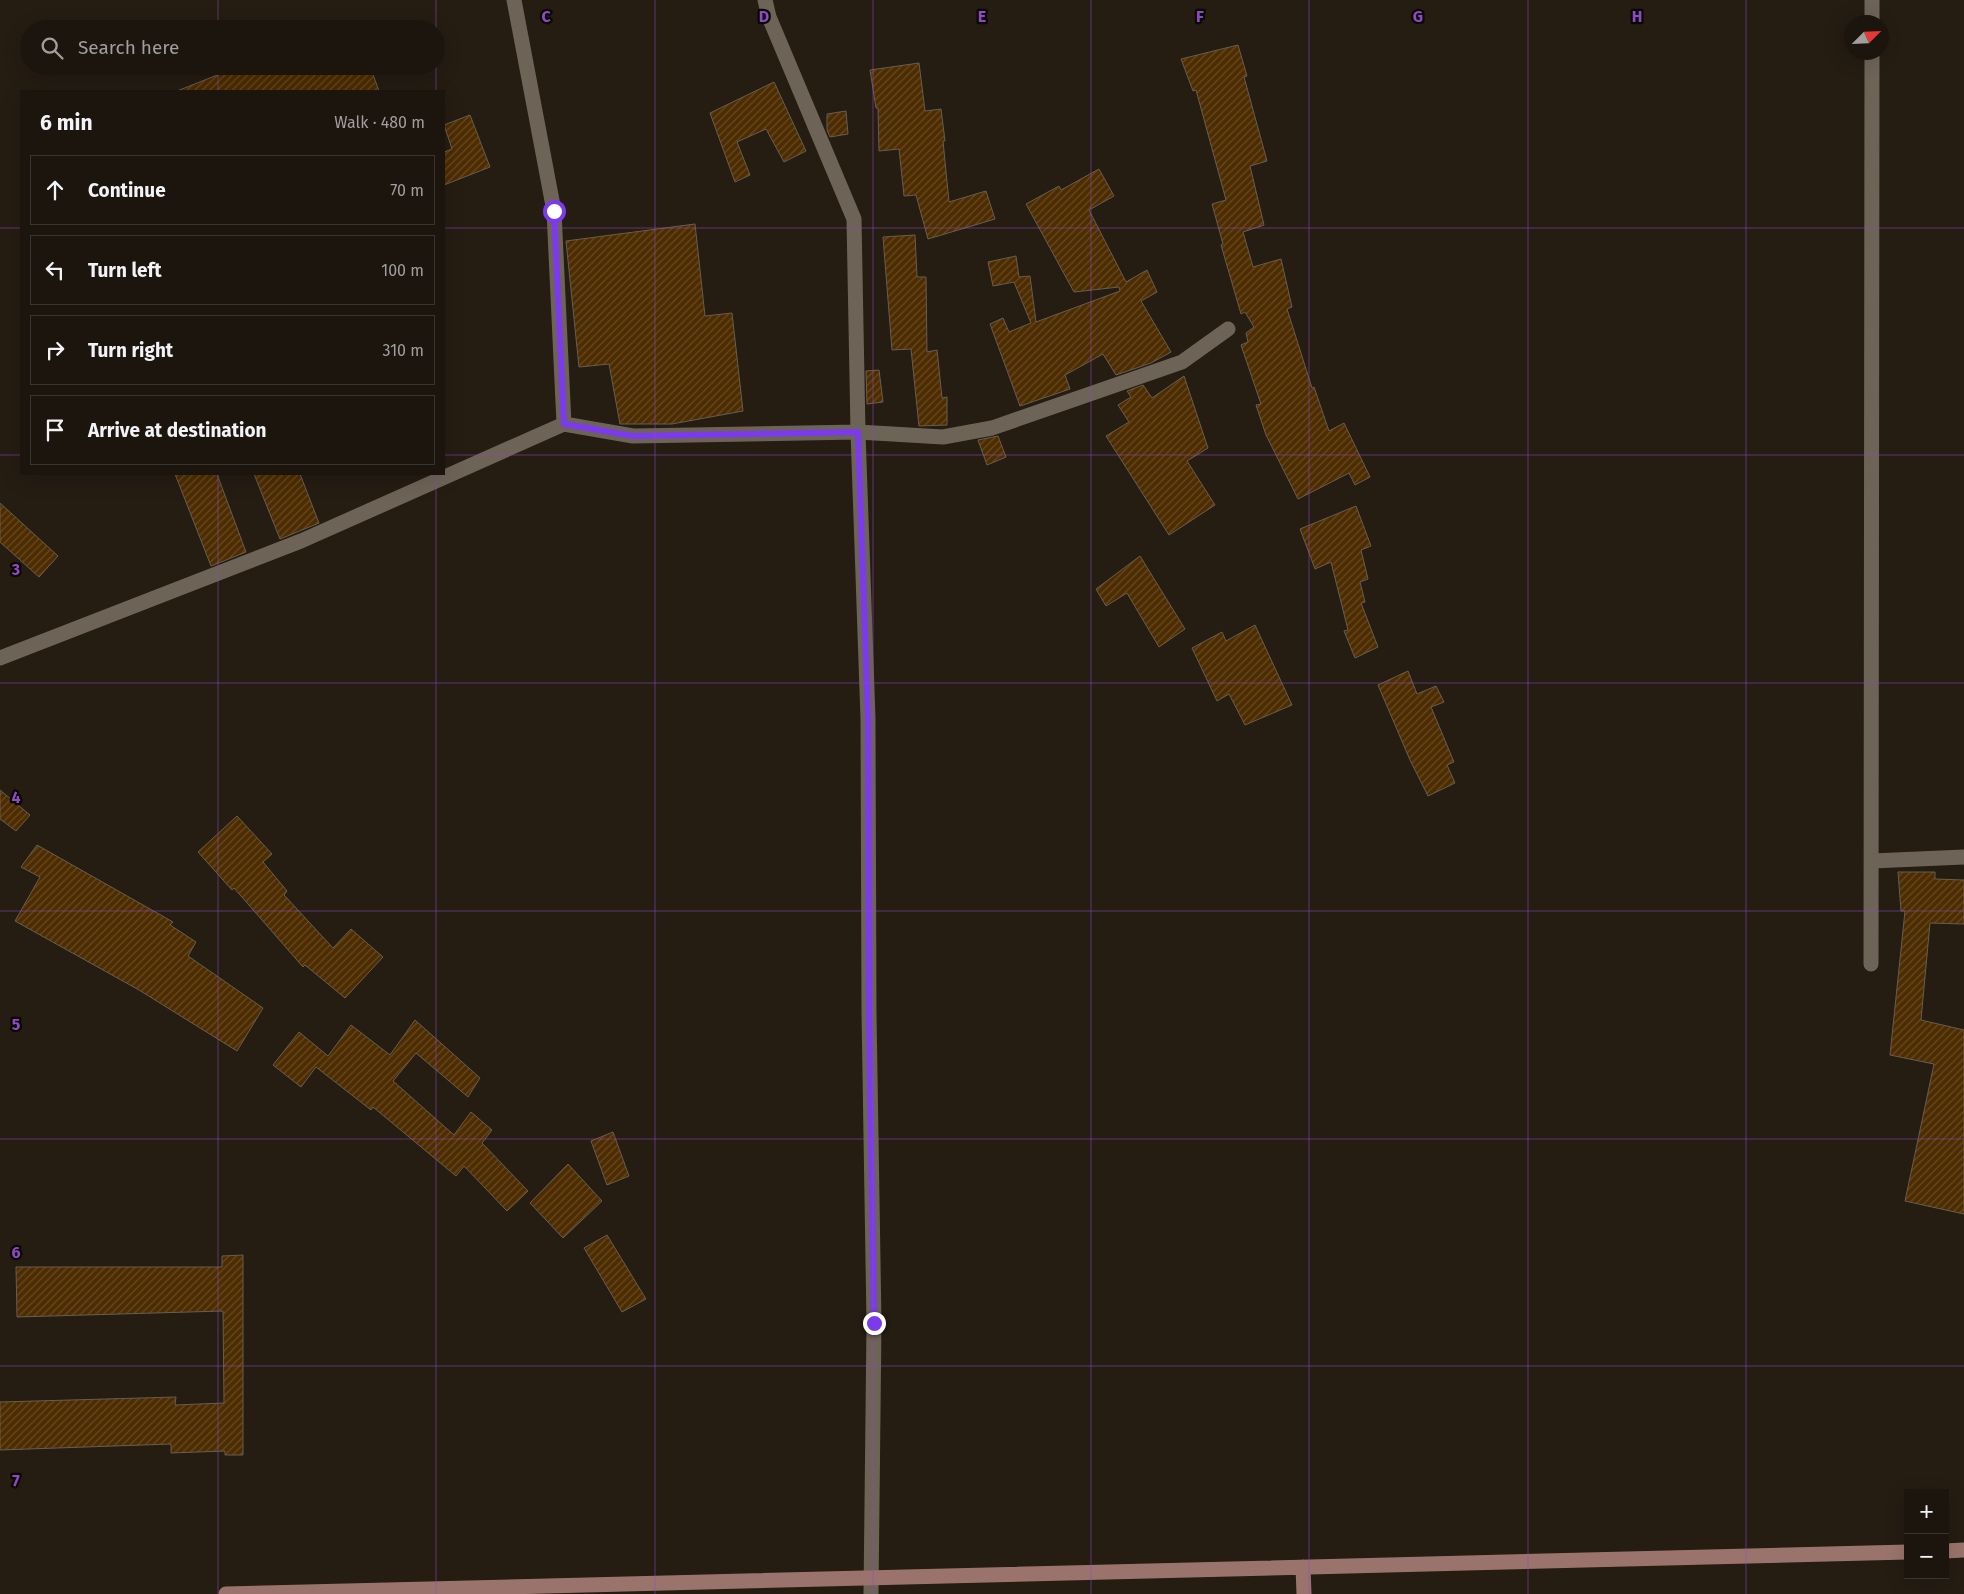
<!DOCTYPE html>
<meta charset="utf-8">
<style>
:root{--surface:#1c150e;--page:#29221c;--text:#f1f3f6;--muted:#a09f9e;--line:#3a342e}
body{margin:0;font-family:"Fira Sans",sans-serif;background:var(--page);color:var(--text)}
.controls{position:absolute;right:15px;bottom:15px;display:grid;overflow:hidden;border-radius:0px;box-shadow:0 5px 20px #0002}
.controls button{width:45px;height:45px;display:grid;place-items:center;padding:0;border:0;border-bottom:1px solid var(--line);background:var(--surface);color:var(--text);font:25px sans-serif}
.compass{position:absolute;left:1844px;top:15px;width:45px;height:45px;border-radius:50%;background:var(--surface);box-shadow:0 5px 20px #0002;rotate:66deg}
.stop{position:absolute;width:15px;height:15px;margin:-11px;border:4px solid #7c3aed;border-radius:50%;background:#fff}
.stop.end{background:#7c3aed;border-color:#fff;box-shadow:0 1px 5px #0008}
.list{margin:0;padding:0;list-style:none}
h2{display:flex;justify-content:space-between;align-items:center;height:65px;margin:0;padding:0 20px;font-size:21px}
h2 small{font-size:16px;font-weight:400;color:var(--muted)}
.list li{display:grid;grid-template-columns:32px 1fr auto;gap:15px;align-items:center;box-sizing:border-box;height:70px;margin:0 10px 10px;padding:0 10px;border:1px solid var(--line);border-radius:0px}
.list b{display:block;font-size:19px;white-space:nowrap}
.list em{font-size:16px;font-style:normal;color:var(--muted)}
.icon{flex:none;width:28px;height:28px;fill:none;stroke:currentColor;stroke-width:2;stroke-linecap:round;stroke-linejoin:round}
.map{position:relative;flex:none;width:1964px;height:1594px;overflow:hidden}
.search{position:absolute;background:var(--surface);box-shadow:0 5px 20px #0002;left:20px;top:20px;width:425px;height:55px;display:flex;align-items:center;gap:12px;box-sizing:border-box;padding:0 18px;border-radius:28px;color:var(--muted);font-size:19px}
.panel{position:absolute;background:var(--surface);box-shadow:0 5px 20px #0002;left:20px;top:90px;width:425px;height:385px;border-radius:0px}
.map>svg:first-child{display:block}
.building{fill:url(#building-hatch);stroke:#685d52}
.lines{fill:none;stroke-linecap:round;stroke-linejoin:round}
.street{stroke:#6e6357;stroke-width:15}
.secondary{stroke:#9a746c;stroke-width:15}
.route{stroke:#7c3aed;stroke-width:6}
.grid{fill:none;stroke:#8e49c5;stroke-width:1;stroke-opacity:0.55}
.grid-label{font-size:16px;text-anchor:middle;font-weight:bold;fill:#8e49c5;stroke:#0b0704;stroke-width:4.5;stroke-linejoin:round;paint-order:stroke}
</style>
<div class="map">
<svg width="1964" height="1594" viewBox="0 0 1964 1594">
<defs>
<pattern id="building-hatch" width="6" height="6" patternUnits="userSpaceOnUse" patternTransform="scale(1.25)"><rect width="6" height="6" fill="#4d2c00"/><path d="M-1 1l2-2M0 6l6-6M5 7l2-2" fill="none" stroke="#674b25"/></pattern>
</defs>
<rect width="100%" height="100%" fill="#251c12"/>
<path class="building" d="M1238,45L1247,76L1244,77L1267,161L1250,166L1264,225L1243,232L1253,267L1281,259L1292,307L1287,309L1312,388L1314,387L1329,431L1344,423L1370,477L1355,485L1349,473L1298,499L1266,435L1256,405L1261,404L1241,345L1248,342L1246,333L1254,327L1245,312L1241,314L1221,245L1223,244L1212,204L1226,200L1196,90L1193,91L1181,59Z
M919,63L925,111L941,109L945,141H943L949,202L986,191L995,219L928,239L916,195L904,196L899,149L879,151L878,108H876L870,70Z
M240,66H370L379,91H177Z
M774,82L806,151L784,162L766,129L737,142L750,175L735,182L710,113Z
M846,111L848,134L830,137L827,130V114Z
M470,115L490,167L444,185V152L452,149L444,125Z
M1099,169L1114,196L1089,210L1126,282L1147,270L1157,292L1141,301L1171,352L1151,363L1116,375L1103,354L1065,375L1070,389L1020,406L990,324L1003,318L1009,332L1031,323L1014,282L993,286L988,262L1016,256L1019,277L1030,276L1036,322L1120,291L1119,287L1074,292L1026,204L1059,186L1061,190Z
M695,224L705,316L732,313L743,411L672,424H620L609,364L579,367L566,241Z
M915,235L917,277H926L927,352L937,350L942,398L947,397V425L919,426L911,349L892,350L883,237Z
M879,370L883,402L867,404L866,371Z
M1184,376L1208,448L1187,461L1215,505L1169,535L1106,436L1129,422L1118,405L1131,397L1127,391L1143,385L1152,398Z
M998,436L1006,457L987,465L978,440Z
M175,474H217L246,552L211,566Z
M254,474H300L319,523L280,539Z
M0,503L58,556L39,577L0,542Z
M1356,506L1371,546L1361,550L1368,579L1360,582L1365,602L1361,603L1378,647L1355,658L1344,631L1348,630L1331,562L1315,569L1300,529Z
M1140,556L1185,629L1159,647L1127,593L1106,606L1096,589Z
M1255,625L1292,705L1245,725L1229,694L1217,701L1192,648L1222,632L1226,641Z
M1408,671L1417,694L1436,686L1444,702L1431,707L1454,762L1447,765L1455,783L1428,796L1410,760L1378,685Z
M0,790L30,815L16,831L0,819Z
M237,816L272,854L263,862L287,891L284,895L333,948L351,929L383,957L345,998L305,965L303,967L234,888L232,890L198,852Z
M37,845L173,922L170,925L196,942L188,956L263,1008L237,1051L139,990L15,921L40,877L21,867Z
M1898,872H1935V879L1964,880V924L1930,923L1921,1020L1964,1030V1214L1905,1201L1934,1064L1890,1055L1905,911H1901Z
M415,1020L480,1078L468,1097L416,1053L393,1081L454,1135L471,1112L492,1130L482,1143L528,1191L507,1211L464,1166L456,1176L373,1107L371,1110L316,1067L301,1087L273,1065L299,1032L328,1056L351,1025L390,1055Z
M613,1132L629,1176L607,1185L591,1141Z
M568,1164L602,1201L563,1238L530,1203Z
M607,1235L646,1299L622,1312L584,1248Z
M243,1255V1455H225V1451L171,1453V1444L0,1450V1402L176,1397L175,1405L224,1403L223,1311L17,1317L16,1267H222V1256Z"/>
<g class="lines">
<path class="street" d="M514,0L554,211L564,424L633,436L858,432L943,437L992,428L1182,362L1228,329
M765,0L769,17L854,219L858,432L868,719L869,1012L874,1323L871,1594
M1872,0V22
M0,658L301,541L564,424
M1872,861L1964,857
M1871,964L1872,52"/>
<path class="secondary" d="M1945,1551L1964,1550
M1303,1567L1304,1594
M226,1594L1908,1552"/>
</g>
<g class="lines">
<path class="route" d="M554,211L564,424L633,436L858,432L868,719L869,1012L874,1323"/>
</g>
<path class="grid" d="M218,0V29M436,0V91M655,0V1594M873,0V1594M1091,0V1594M1309,0V1594M1528,0V1594M1746,0V1594M218,66V91M0,228H21M444,228H1964M0,455H21M444,455H1964M218,474V1594M436,474V1594M0,683H1964M0,911H1964M0,1139H1964M0,1366H1964"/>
<g class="grid-label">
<text x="546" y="22">C</text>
<text x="764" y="22">D</text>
<text x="982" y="22">E</text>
<text x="1200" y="22">F</text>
<text x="1418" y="22">G</text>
<text x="1637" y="22">H</text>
<text x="16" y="575">3</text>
<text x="16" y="803">4</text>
<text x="16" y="1030">5</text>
<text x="16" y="1258">6</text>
<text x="16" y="1486">7</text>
</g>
</svg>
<div class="controls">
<button>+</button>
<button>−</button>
</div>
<svg class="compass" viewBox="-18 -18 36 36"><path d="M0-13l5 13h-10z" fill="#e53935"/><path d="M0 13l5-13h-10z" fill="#a09f9e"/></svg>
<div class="stop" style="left:554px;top:211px"></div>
<div class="stop end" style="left:874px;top:1323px"></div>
<div class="search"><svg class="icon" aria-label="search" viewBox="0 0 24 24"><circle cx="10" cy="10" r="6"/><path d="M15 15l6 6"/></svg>Search here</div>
<section class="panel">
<h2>6 min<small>Walk · 480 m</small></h2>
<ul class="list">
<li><svg class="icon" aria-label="ahead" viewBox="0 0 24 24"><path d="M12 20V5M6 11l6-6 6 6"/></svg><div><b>Continue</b></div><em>70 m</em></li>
<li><svg class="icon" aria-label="left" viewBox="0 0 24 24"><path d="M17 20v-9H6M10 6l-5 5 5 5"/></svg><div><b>Turn left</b></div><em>100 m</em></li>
<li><svg class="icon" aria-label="right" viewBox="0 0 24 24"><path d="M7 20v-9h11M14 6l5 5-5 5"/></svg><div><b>Turn right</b></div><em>310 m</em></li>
<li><svg class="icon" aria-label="arrive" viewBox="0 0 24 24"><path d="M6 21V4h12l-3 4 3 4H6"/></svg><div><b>Arrive at destination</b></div></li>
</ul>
</section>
</div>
